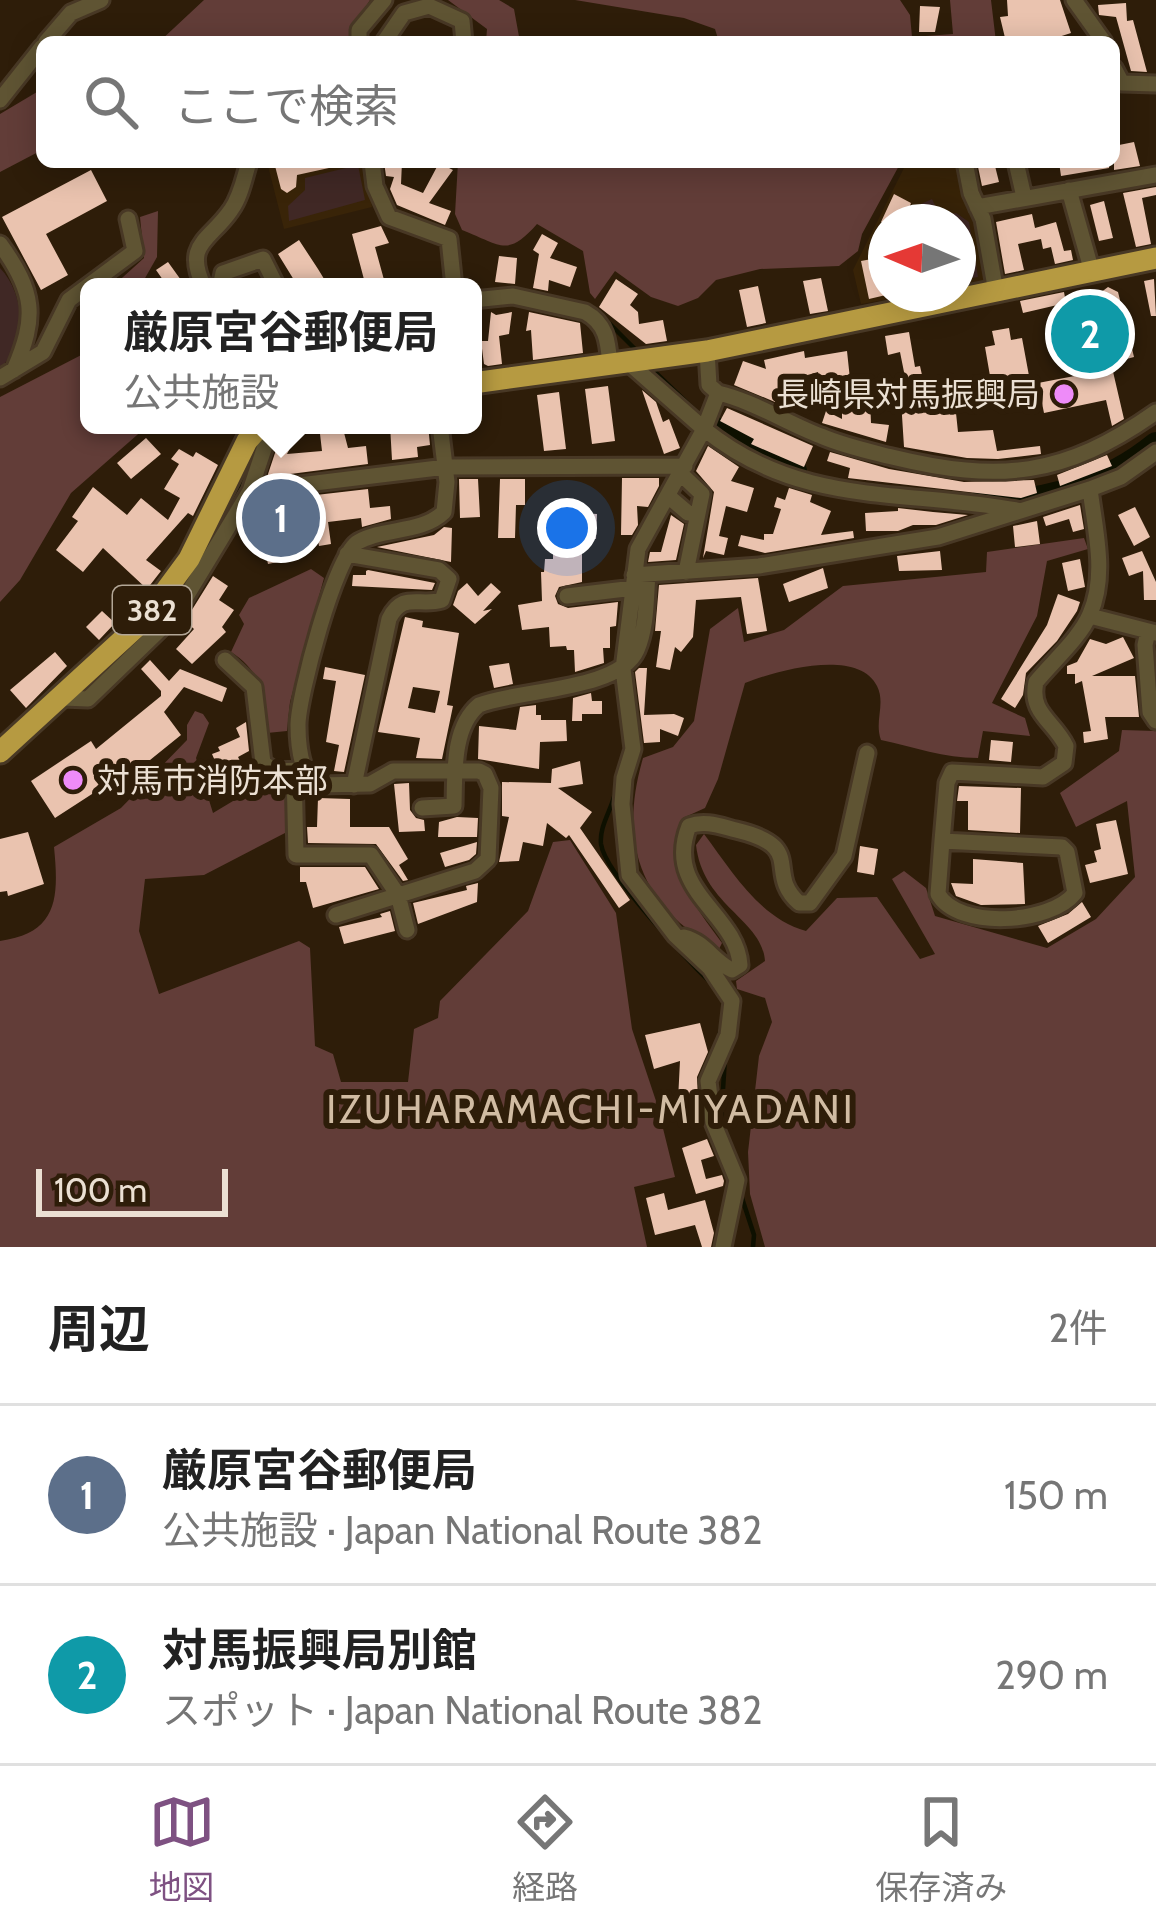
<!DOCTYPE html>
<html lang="ja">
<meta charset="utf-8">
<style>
:root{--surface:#fff;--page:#f6f6f6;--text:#222;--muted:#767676;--line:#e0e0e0;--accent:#7e5182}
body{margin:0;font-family:Cabin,"Noto Sans JP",sans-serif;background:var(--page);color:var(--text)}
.compass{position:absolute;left:868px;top:204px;width:108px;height:108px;border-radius:50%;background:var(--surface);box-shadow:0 6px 30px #0003;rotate:272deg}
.scale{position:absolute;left:36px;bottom:30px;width:192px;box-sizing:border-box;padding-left:12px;border:6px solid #ebe0d3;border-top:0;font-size:33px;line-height:42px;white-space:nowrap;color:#ebe0d3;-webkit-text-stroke:9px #2e1d09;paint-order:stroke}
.you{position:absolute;left:567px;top:528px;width:42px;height:42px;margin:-30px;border:9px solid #fff;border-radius:50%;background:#1a73e8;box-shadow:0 0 0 18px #1a73e833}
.badge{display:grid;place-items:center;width:78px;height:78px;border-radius:50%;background:var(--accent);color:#fff;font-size:39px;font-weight:700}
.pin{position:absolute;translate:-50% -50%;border:6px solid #fff;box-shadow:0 3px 12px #0006}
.popup{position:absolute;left:80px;top:278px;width:402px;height:156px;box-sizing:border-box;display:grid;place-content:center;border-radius:18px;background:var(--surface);filter:drop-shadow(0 3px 9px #0005);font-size:39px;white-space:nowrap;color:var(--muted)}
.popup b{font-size:45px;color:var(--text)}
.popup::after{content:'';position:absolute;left:50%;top:100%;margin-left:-24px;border:24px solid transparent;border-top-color:var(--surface)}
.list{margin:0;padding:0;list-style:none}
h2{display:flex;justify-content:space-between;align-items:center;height:156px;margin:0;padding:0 48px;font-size:51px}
h2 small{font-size:39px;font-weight:400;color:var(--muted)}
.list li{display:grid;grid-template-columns:78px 1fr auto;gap:36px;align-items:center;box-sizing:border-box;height:180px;padding:0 48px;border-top:3px solid var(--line)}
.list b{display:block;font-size:45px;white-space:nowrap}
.list p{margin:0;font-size:39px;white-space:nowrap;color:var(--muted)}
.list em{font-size:39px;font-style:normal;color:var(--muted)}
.icon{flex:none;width:66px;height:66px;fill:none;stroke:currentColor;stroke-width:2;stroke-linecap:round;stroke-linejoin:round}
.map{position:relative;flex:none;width:1156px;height:1247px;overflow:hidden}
.search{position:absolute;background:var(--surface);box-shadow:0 6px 30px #0003;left:36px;right:36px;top:36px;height:132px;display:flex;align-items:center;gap:30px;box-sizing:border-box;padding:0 42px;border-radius:18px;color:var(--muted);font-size:45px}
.sheet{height:516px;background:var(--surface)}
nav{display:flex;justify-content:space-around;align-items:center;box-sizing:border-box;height:168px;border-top:3px solid var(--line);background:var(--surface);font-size:33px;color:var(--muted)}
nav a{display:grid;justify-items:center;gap:6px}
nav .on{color:var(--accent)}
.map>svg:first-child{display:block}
.built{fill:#392408}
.green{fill:#402825}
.forest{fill:#623d38}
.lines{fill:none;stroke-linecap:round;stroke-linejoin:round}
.stream{stroke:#0e1000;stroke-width:4.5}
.river{stroke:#0e1000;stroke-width:24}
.building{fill:#eac3af;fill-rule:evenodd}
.minor-casing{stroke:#483825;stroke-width:21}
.highway-casing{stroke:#483825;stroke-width:27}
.minor{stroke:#5f5433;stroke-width:15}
.highway{stroke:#b69a41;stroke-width:21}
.poi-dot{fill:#ee8bf8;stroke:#2e1d09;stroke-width:4.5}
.labels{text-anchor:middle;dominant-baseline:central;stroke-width:12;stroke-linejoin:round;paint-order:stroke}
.shield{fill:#2e1d09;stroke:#b2a696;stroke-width:3}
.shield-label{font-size:30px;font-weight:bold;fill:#ebe0d3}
.poi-label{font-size:33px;fill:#ebe0d3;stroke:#2e1d09;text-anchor:end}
.quarter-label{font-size:39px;letter-spacing:3px;fill:#d1bca3;stroke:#2e1d09}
</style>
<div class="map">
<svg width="1156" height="1247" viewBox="0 0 1156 1247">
<rect width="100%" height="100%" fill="#2e1d09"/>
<path class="built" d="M267,162H365L372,207L284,229Z
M907,162H958L977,217L987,282L958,287V222H886V294H918L861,304L853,270Z"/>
<path class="green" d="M358,165L365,200L289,221L288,206L305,190V178Z
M932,199L940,216L956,213L969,222L978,277L958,280V222H913L921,204Z
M0,268C25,294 29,344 0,368Z"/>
<path class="forest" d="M204,0H370L354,26L353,42H159Z
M448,0H499L514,9L520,42H486L487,29Z
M575,0H900L910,15L912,37L953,34L950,0H991L996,42H719L715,29L684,18Z
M42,89V150L0,172V114Z
M458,162H901L862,234L858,251L839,266L760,269L716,280L698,298L678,306L651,297L615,271L595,299L590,293L583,251L537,224C507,258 501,245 462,230L455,214Z
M158,211L157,257L140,287H112L144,258L140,217Z
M89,351V425H172L154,434L145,428L71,493L20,580L0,602V397Z
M1084,538L1088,549L1047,561L1037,616L992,703L1025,718L1030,736L983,731L978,758C944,758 914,747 881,740C874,721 886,704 877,686C858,647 775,671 745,683L718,779L705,808L683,818C661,865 695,906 722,943L719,949C707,939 691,933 680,923C629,877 625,820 643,758L673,747L694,721L710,629L738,608L744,642L784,630L843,586L986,572L987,552Z
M311,569L324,578L290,702L287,731L267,733C264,698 263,672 231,652L244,624L239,615L249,598Z
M195,711L203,714L209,723L196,758L213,813L258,786L285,790V833L204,875L145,879L139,931L159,994L299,941L310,948L315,1046L333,1054L341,1082H408L414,1029L438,1018L440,1001L528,911L553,842L570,840L616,913L632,1029L657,1104L675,1177L634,1187L647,1247H0V941C58,933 59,898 54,847L121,808L187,740V725Z
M1122,730L1156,731V1247H765L750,1194L748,1152L759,1056L772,1022L765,998L737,989L736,981L765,961C762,919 703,906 696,845L704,834C732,871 759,918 806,931L837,898L877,897L920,959L935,954L892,879L904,871L926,888L935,916L1047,948L1096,919L1135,877L1127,801L1076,827L1060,793L1119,751Z"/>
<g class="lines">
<path class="stream" d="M601,315L639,353
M650,367L702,417
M201,556L255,455
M616,789C613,808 599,825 601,844C605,874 690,963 714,986
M718,1042L723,1018
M721,1122L725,1057
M728,1138L743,1178
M741,1195L754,1235L753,1247"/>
<path class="river" d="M712,427L795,471
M983,499C1041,507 1111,481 1156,444"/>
</g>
<path class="building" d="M1007,0H1060L1071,33L1043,42H1006L1000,17L1008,16Z
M1126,3L1127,21L1133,20L1147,72L1131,71L1116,17L1099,15L1098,5Z
M920,6L940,7L935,32H919Z
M1134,142L1140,166L1114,170V146Z
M274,162H338V166L297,175L296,187L287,193L281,189Z
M384,162H402L401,184L423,193L439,163L453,170L429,203L451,211L445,225L397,205L390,189L394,177L386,176Z
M977,162H994L999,182L982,186Z
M1059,162H1109V168L1061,176Z
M91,170L107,201L46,234L68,275L41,290L2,217Z
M1156,187V195L1142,198L1151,244L1136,247L1123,193Z
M894,194L911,203L904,222H881Z
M1104,201L1113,238L1099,241L1090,205Z
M1032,214L1035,228L1056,222L1064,251L1071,250L1073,260L1055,264L1051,247L1043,249L1041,239L1018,244L1024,270L1005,274L996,222Z
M381,226L389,243L375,247L386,287H366L352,234Z
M542,234L558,243L550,258L577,267L570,287L549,280L548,291L533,288L539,254L533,250Z
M886,235V295L869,299L861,261L877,258L873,237Z
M299,240L318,269L329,287H301L294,280L278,254Z
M499,256L517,258L515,284L495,282Z
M168,262L186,287H168L156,270Z
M821,278L828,311L810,314L803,281Z
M616,279L638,294L630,305L638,312L639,324L663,320L667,341L646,344L599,307Z
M1154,279L1156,316H1151L1144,281Z
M758,286L766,323L747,327L739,290Z
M1108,287L1118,292L1134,357L1111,363L1124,419L1112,426L1106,400L1044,413L1038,383L1085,374L1068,301L1100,293Z
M1064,292L1066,303L1023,313L1020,301Z
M491,312L496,315L512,312L509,334L499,336L502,364L488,366L484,364L481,341H488Z
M529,312L580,323L583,353L533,360L531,330L526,331Z
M1009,328L1011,340L1022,338L1032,392L994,399L985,347L995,345L992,331Z
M909,332L915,367L920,366L926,393L945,390L949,414L956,413L958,432L993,430L997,451L1040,446L1041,454L998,459L967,458L904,447L901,400L906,399L902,378L905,377L900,352L888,355L885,336Z
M804,351L805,358L847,351L852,398H870L871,423L889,425L886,442L822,423L826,411L842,419V388H838L837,382L821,385L818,372L783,382L775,402L734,385L743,361L766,369L764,360Z
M608,386L615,441L592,444L585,389Z
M642,390L656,402L663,422L669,419L680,448L664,454Z
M559,392L566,449L544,451L537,395Z
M727,408L813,446L804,467L751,444L754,439L720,421Z
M319,425H342L348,448L366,446L368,464L267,477L281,435L294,440L287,454L322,451Z
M390,425H428L430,445L417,447L418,457L392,460Z
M146,438L161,454L131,479L117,463Z
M708,446L739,467L731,481L754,488L747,512L726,506L719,536L728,538L724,555L706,551L703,558L714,492L696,471Z
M179,449L193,457L196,452L218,465L193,516L188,513L146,560L161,571L147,589L103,548L83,572L56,550L78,521L72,517L93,487L127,515L141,498L168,520L180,498L164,489L179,464L171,459Z
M830,452L889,469L964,482L1034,480L1037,493L1021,498L848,478L850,468L827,461Z
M1107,455L1112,466L1060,486L1057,475Z
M622,478H659V486L648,507L637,506L638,525L632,535H621Z
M459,479H478L480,517L460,518Z
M500,479H525V505H516L515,538H498Z
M789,488L812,495L810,502L831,511L821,535L853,531L854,538L765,553L738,546L741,535L764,540V534H773L781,509L774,507L777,497L785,500Z
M368,489L370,508L390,506L391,519L362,527L361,518L328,522L331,544L319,546L318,540L289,544L292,559L268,564L262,538L269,537L264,501Z
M1080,505L1084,529L1073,532L1069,519L1046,526L1043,517Z
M1135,507L1150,537L1134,546L1118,515Z
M898,508L933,512L968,515L936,525H913L898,531H866L865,513L898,511Z
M581,513L597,514L596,539L580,538Z
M671,515L684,524L676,560L648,562L650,552H661Z
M1037,521L1040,544L1015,547L1013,526Z
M444,527L452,528L451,562L377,547L434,535Z
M553,548L582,549V582L559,587L555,596L558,604L568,608L618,602L616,626L610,627V648H603L604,663L575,672L574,650H567L566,646L550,647L549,627L522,630L518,605L542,601L541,572H544L545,559H553Z
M940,551L942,570L899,571L897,556Z
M1142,551L1156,582V600H1144L1143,571L1129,576L1122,558Z
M1080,559L1085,587L1068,591L1062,563Z
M823,568L828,588L789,602L783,584Z
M366,571L368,570L435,583L432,590L352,586L353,575H366Z
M213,576L228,586L219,600L234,610L222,627L226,632L192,664L176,649L194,629L185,621Z
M758,578L767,631L747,634L741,597L696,600L693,637L681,652L675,647L670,670L656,667L661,631H655L659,585Z
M467,583L478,596L491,583L501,592L483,611L492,609L475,624L453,605L458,591Z
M1058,594L1080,602L1077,611L1057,641L1026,673L1023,695L1015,708L1001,699L1047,625Z
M102,611L115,623L99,640L86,627Z
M405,617L423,621L422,627L459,633L447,705L453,706L442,759L416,758L420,738L378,732ZM413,687L440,691L435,713L408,708Z
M1123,637L1134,658L1092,676H1135L1139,717H1105L1108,739L1084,743L1083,732L1091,731L1082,681L1075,684V674H1067V666L1077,662L1090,639L1106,644Z
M55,652L67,666L26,708L10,690Z
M150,660L169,681L180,669L227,688L222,702L184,687L164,712L181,735L129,777L126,772L55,818L31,781L91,741L96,749L161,696V691L141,669Z
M509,663L513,684L494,688L489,666Z
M325,667L365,675L344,772L334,771L339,745L326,742L336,681L323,679Z
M639,668H647L644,715L674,714L684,718L678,736L660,729V742L644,743L635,672Z
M591,693L592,701H602V714H582V721H572L573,698Z
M536,705V715H541V720H566L567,741L540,742L539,769L478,759L479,726L516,730L520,707Z
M246,722L249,751L238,757L240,761L219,770L212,754L220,751L218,747L240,737L236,728Z
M991,740L1013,742L1011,762L989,760Z
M580,761L583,784L558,788L592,812L580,828L630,900L619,908L569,835L566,838L547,823L543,846L523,842L519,861L499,862L509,817L502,816V782L551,783L552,769Z
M409,783L410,810L416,818L424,820L425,831L399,832L394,784Z
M959,786L1021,788L1020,833L968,830V801H957Z
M318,798L350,799V827H389L408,859L399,865L408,880L403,881L376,844L308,843L307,827H317Z
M457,817L478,818L477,837H438L439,822Z
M1116,820L1128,874L1090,883L1085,865L1097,862L1094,851L1101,849L1096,824Z
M28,832L44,884L8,896L7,891L0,892V839Z
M477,842L476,854L469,860L445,867L440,853Z
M860,846L878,849L874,875L857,872Z
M973,859L1023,863L1025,904L981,905L956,896L951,883L973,884Z
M300,867H365L379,889L313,908L306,882H300Z
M478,883L477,902L418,924L413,903L467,890L466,886Z
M1082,902L1091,917L1048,943L1038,926L1068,914Z
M390,911L395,931L344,944L339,927L382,917L380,914Z
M700,1023L708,1052L697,1077L698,1100H678L680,1061L654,1069L645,1035Z
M707,1139L714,1156L701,1160L706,1179L722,1175L724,1181L723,1186L696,1194L682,1148Z
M664,1193L668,1210L705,1200L714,1233L711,1247H702L695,1225L655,1235L646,1198Z"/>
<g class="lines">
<defs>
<path id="minor" d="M1074,0L1104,42
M46,42L71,13L101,0
M359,42V30L384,0
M384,42L404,13L429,6L462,21L464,42
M1114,68L1122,83L1156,84
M0,100L42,47
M372,162L375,186L389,217L449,239L454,287
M965,162L971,193L983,219L996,292
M1016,162L1024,197
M1069,190L1092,272
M977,207L1156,175
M0,244C35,292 37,317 14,370
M204,287C183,243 210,241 231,210C241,196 244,178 249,162
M220,287L223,273L263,259L277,287
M473,300L513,296L585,312C607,324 608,342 610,365
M707,351L709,385L718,393C753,401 787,423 821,436C844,446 868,451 892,457C999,483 1064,477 1156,412
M629,363L704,429L638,549L623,669L633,749L624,778L622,804L629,875L675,935L710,968L732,1001L728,1035L708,1081L713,1122L737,1180L723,1247
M0,378L43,352L69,300L135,251L128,219
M718,393L704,429C801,508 905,489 1017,510
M681,474L702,494L686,572
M250,491L446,467L685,466
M668,496L688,513
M347,554L439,570L449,579L442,600C419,607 403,591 389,619L354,785
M634,575L759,566L938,537L1090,489L1121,477L1156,452
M567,596L634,588
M1090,616L1156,633
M1148,631L1145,645L1150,712L1156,721
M225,660L254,687L263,763L275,771L301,770
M63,698L88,699L175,615L250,491L272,425
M294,771L296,855H371L398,895L407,930
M422,808L454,806C455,774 452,727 479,705C519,689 619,691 637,650C647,627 646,599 648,574
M942,841L938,894C958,930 1051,924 1075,893L1067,852L1062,847L942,841L947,783L952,772L1043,777L1064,763L1066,746C1054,721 1029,713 1036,682C1053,661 1080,638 1090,614C1107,575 1095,530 1090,489
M336,915L475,871L488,859L491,788L485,774L479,771H393L370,784L316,785C301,773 298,745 298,725C298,698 335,555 358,542C384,527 421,534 444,512L447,482L440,425
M684,937C705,942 714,962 732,970L740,965C737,913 663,891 689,826C705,820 720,826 736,830C808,847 764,872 799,903H810L844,856L867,753"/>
<path id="highway" d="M473,383L707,351L1156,258
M0,752L144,620L189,559L247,441L261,425"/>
</defs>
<use href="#minor" class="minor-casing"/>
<use href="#highway" class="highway-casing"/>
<use href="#minor" class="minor"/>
<use href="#highway" class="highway"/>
</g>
<g class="poi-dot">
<circle cx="1064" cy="394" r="12"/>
<circle cx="73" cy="780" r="12"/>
</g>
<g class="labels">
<rect class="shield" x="113" y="586" width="78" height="48" rx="9"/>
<g class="shield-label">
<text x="152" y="610">382</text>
</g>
<g class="poi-label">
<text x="1040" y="394">長崎県対馬振興局</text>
<text x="97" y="780" text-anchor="start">対馬市消防本部</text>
</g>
<g class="quarter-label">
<text x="591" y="1109">IZUHARAMACHI-MIYADANI</text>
</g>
</g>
</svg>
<svg class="compass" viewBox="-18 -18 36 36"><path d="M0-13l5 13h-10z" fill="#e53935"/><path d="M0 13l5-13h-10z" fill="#767676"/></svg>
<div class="scale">100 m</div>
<div class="you"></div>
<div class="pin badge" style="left:281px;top:518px;background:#5c6f8a">1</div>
<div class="popup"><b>厳原宮谷郵便局</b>公共施設</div>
<div class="pin badge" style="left:1090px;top:334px;background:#0f9aa8">2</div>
<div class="search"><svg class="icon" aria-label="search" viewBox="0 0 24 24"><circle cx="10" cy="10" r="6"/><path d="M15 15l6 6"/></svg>ここで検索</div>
</div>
<section class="sheet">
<h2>周辺<small>2件</small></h2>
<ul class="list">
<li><span class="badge" style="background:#5c6f8a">1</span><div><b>厳原宮谷郵便局</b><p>公共施設 · Japan National Route 382</p></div><em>150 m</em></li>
<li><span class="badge" style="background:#0f9aa8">2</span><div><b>対馬振興局別館</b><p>スポット · Japan National Route 382</p></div><em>290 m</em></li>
</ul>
</section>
<nav>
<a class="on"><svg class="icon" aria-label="map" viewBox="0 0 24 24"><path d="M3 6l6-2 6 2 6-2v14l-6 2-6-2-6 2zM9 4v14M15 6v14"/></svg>地図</a>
<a><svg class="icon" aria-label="directions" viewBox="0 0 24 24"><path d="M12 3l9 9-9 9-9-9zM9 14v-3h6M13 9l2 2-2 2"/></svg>経路</a>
<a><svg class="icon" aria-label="saved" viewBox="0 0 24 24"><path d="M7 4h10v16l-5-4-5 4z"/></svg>保存済み</a>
</nav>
